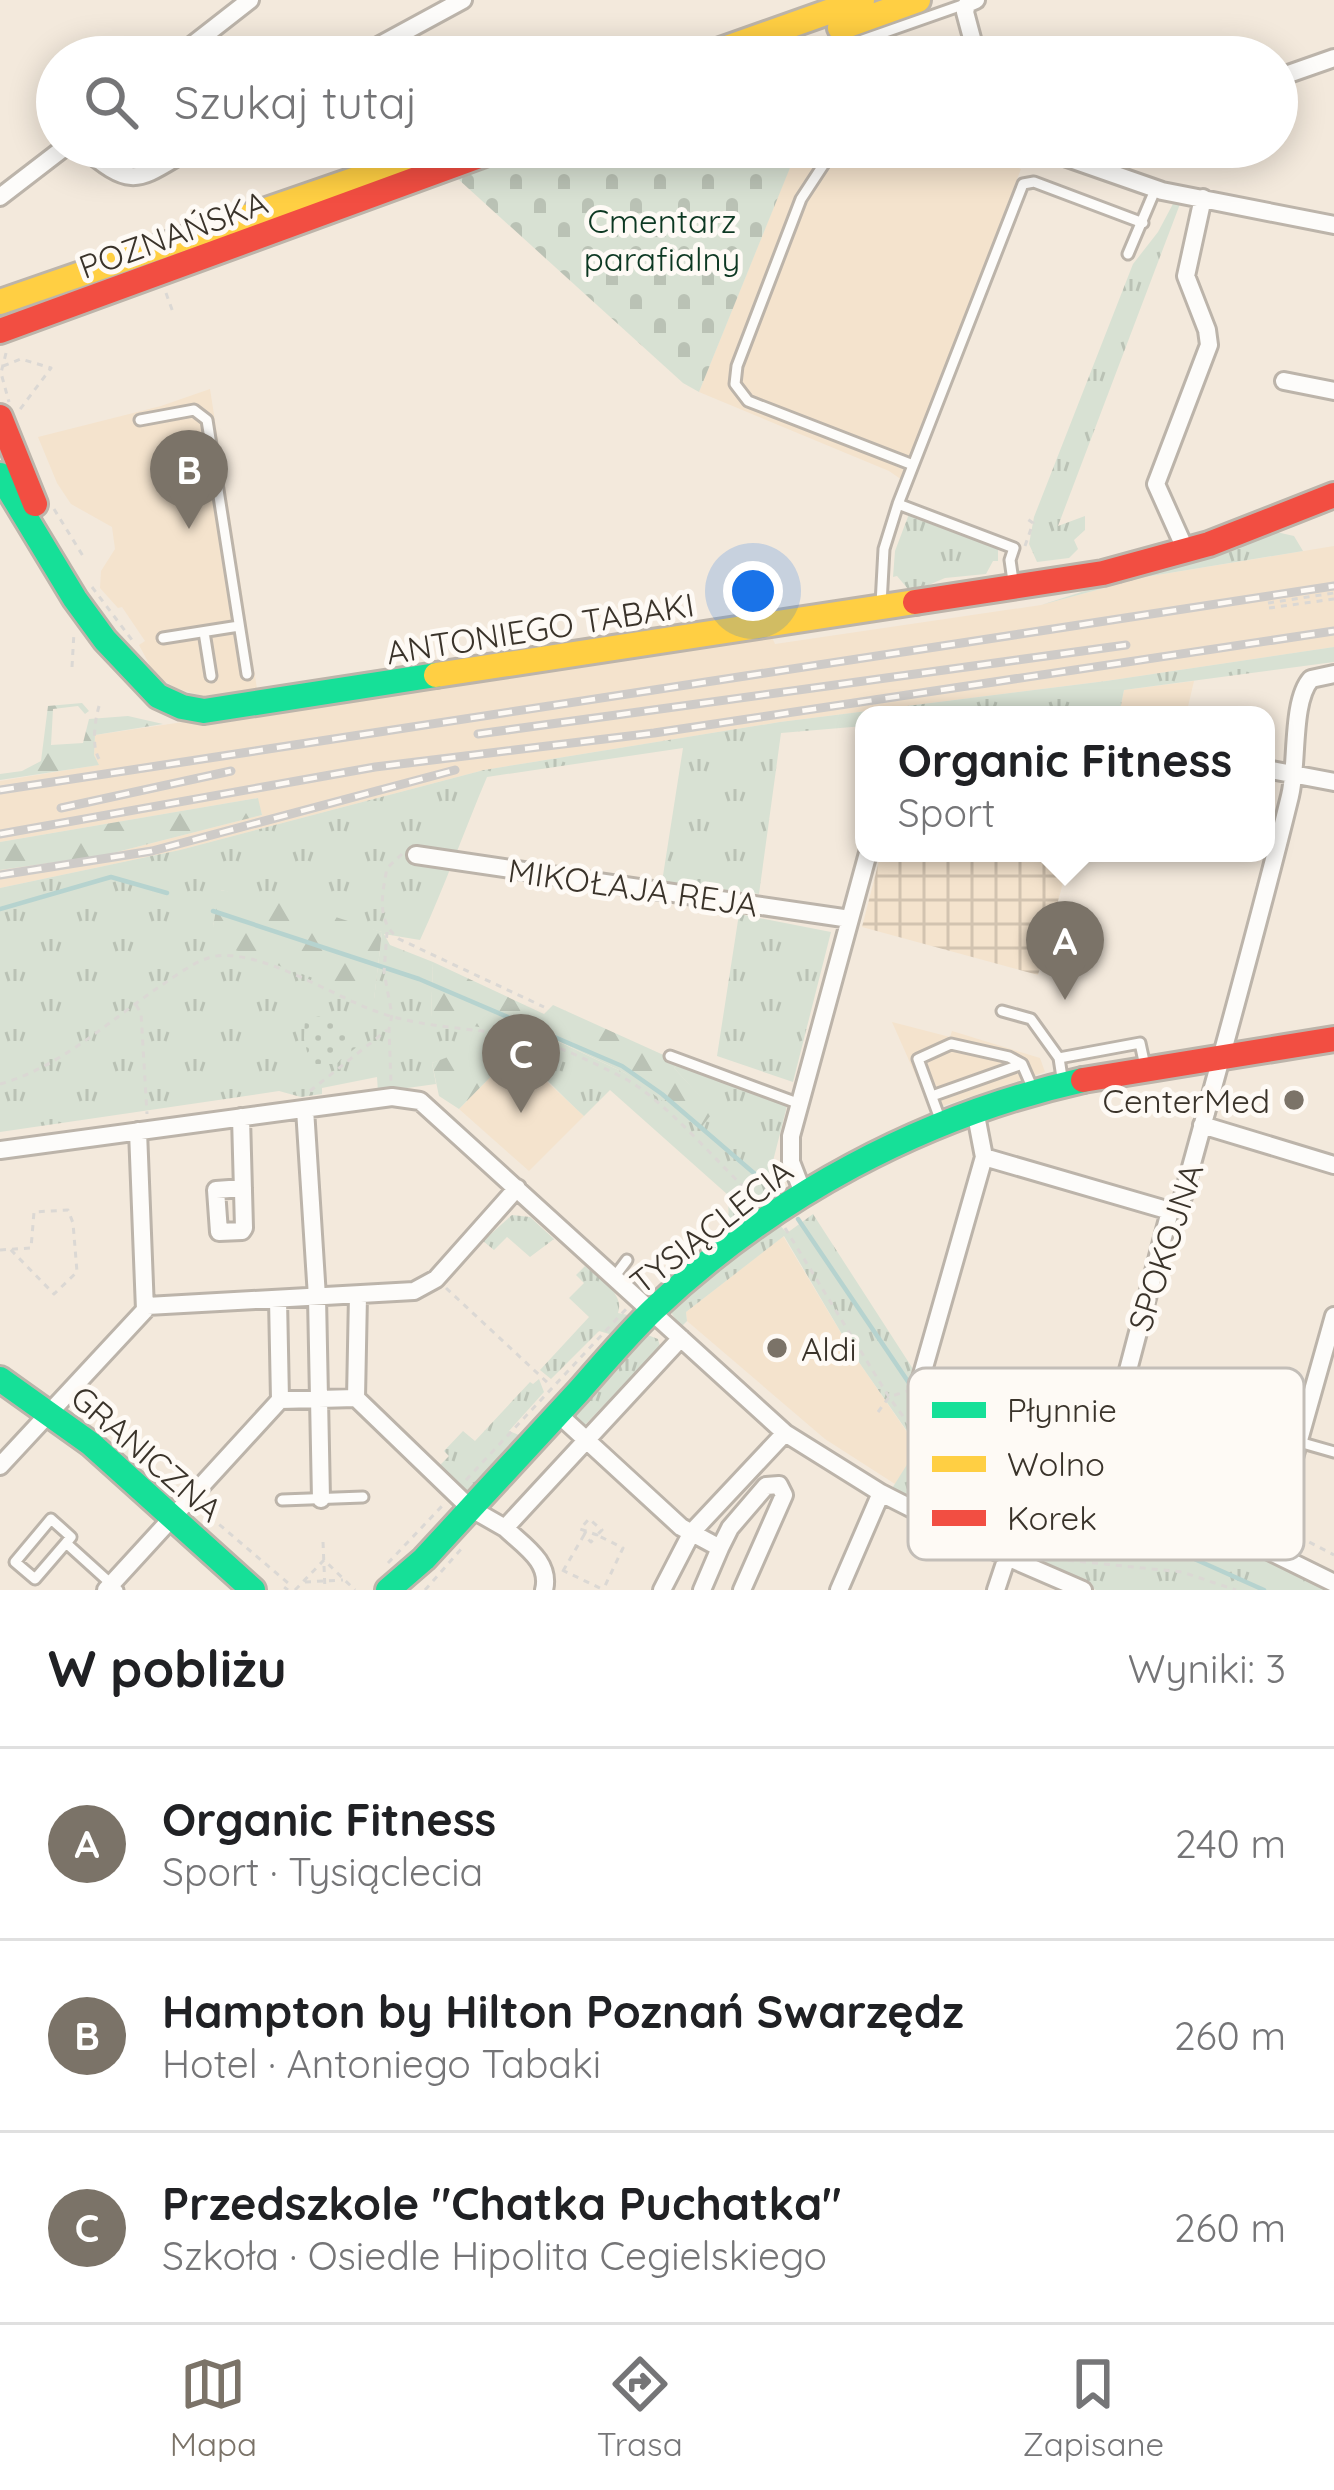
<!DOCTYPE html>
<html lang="pl">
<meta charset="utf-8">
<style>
:root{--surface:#fff;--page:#f6f6f6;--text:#202124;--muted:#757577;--line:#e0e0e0;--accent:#7b7368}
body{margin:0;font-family:Quicksand,sans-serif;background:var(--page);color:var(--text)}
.you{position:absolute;left:753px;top:591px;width:42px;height:42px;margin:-30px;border:9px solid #fff;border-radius:50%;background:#1a73e8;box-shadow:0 0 0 18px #1a73e833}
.badge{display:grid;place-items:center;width:78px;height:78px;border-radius:50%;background:var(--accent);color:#fff;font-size:39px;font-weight:700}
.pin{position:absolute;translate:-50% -99px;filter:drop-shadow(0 3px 6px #0008)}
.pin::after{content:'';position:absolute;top:63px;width:42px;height:36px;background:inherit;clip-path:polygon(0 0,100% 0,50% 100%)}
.popup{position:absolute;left:855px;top:706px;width:420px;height:156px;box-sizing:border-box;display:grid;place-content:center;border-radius:24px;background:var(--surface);filter:drop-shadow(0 3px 9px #0005);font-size:39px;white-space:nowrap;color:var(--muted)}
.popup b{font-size:45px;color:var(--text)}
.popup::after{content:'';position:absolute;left:50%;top:100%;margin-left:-24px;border:24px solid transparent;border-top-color:var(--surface)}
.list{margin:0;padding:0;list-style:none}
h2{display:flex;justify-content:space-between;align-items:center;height:156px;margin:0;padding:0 48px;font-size:51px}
h2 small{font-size:39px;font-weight:400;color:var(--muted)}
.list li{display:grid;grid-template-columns:78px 1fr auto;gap:36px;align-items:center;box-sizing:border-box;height:192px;padding:0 48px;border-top:3px solid var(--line)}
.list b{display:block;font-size:45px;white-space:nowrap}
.list p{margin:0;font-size:39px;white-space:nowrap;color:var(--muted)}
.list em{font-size:39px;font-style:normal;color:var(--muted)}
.icon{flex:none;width:66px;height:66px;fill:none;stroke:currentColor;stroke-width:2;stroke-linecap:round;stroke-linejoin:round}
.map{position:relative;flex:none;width:1334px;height:1590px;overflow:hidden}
.search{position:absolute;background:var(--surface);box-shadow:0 6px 30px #0003;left:36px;right:36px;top:36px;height:132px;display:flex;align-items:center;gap:30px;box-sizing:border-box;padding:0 42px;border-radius:66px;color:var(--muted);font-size:45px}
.sheet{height:732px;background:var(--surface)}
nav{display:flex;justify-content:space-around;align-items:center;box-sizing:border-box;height:168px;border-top:3px solid var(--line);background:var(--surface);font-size:33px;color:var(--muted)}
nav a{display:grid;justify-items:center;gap:6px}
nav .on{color:var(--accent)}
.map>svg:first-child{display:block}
.built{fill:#f4e3cd}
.industrial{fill:url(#industrial-grid)}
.grass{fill:url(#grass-tufts);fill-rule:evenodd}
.forest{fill:url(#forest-firs)}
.cemetery{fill:url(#cemetery-stones)}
.park{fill:url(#park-dots)}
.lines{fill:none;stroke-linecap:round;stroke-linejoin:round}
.stream{stroke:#b6d3cf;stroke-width:4.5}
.lane-casing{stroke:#bcb4aa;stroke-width:15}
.street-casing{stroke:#bcb4aa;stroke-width:22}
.fast-casing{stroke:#bcb4aa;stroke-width:30}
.slow-casing{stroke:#bcb4aa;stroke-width:30}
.jam-casing{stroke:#bcb4aa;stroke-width:30}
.path{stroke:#dbd8d4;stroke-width:3;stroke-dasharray:6 6;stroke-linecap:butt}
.lane{stroke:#fdfcfa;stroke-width:9}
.street{stroke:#fdfcfa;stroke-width:16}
.fast{stroke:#16e098;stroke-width:24}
.slow{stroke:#ffcf43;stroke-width:24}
.jam{stroke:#f24e42;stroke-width:24}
.rail-casing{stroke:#cecbc8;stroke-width:9}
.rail{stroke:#fefaf5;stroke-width:4.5;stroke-dasharray:14;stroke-linecap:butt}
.poi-dot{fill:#7b7368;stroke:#fefaf5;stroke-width:4.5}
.labels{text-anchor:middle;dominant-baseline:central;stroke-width:10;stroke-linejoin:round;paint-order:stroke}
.park-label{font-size:33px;fill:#0c3822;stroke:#fefaf5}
.street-label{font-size:33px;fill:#3a332a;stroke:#fefaf5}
.poi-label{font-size:33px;fill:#3a332a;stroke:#fefaf5;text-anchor:end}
.key{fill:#fefaf5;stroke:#c3beb8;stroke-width:3}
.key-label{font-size:33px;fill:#3a332a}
</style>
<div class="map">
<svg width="1334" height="1590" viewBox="0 0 1334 1590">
<defs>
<pattern id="industrial-grid" width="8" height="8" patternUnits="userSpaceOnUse" patternTransform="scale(3)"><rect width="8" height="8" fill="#f4e3cd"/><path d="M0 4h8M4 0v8" fill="none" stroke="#d2c3b0"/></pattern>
<pattern id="grass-tufts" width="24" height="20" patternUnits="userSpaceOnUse" patternTransform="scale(3)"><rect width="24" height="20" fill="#d8e1d3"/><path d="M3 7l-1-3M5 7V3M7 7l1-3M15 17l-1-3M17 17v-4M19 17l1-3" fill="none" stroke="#bac2b5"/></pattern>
<pattern id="forest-firs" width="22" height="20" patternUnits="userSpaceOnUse" patternTransform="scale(3)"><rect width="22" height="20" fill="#d8e1d3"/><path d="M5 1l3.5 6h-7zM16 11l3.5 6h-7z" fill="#bac2b5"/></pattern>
<pattern id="cemetery-stones" width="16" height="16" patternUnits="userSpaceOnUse" patternTransform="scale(3)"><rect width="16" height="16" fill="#d8e1d3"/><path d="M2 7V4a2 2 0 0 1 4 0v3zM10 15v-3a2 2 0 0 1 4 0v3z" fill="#bac2b5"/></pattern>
<pattern id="park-dots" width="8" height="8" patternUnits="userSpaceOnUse" patternTransform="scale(3)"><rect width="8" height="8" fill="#d8e1d3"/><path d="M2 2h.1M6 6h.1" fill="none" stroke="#bac2b5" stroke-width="1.8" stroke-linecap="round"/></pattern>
</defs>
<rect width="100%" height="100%" fill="#f3e9dc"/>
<path class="built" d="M798,147H963L1021,169L902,480L889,471L699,392Z
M210,389L257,689L205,697L176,688L155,675L139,645L145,641L122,607L118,608L100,588L101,571L115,549L112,527L71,504L57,483L38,437L161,406Z
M1334,546V647L1106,681L780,722L484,770L180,850L0,888V870L105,855L262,815L257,798L0,842V781L98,765L94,755L95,735L771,635L775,644L1041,605L1145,577Z
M1194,681L1186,715H1119L1124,690Z
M892,1022L950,1037L952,1031L1040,1058L1045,1072L931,1110Z
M515,1052L584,1116L529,1171L459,1109Z
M783,1236L856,1358L918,1448L895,1484L825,1439L687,1321L686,1312Z"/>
<path class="industrial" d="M881,853H1071L1038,975L862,927Z"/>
<path class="grass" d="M1175,200L1180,204L1058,526L1085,516V530L1074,540L1078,549L1069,558L1037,562L1029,544L1034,517L1133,264L1158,232Z
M909,514L998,548V561H993L986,574L945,578L917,590L908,589L897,576L893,577L895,551Z
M1272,531L1294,536L1303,551L1145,577L1041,605Z
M1334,647V662L1124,690L1119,715H864V726L781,733L759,894L662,882L683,748L487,777C464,831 445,886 420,940L384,934L390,945L433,962L431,1018L529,1017L559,1030L553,1039L625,1073L656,1093L713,1111L674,1068L679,1062L787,1106L772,1165L785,1188L729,1226L728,1195L610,1090L584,1116C524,1061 517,1031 432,1063L436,1084L378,1092L377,1077L322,1088V1094L301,1097L279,1091L0,1132V888L180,850L484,770L780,722L1106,681ZM221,890L382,932L374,999L213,926Z
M739,914L831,932L793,1082L717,1056Z
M813,1214L962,1445L948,1456L973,1485L1065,1552L1092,1455L1107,1486L1193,1520L1330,1590H1096L1008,1551L891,1490L918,1447L856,1358L784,1236L686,1312L687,1321L681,1327L670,1311L775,1220L787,1233Z
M512,1215L530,1217L554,1239L530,1257L507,1237L494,1250L483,1241Z
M585,1266C599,1279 625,1293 618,1313L633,1316L616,1336L599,1331L551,1379L540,1370L589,1317L569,1298L584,1283L576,1275Z
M645,1334L658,1339L660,1346L585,1425L573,1420L572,1415Z
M539,1379L544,1392L509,1431L524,1437L466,1495L436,1469L449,1456L444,1451L463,1431L475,1441L530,1382L533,1384Z"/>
<path class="forest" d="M82,703L89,711L85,714L78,706L53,709L51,745L83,743L89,719L128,716L163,724L95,735L94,755L99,765L0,780V774L22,771L41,761L48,706Z
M258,798L262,815L105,855L0,870V842Z
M220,890L283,900L382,932L374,1000L224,946L213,926Z
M433,962L544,1014L553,1005L679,1062L674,1068L714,1111L700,1129L625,1073L552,1038L558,1030L529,1017L524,1028H484L431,1018Z
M474,1047L515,1052L459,1109L439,1096L432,1063Z
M962,1445L1010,1484L1073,1523L1066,1553L973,1485L947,1456Z"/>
<path class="cemetery" d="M548,147H787L796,153L699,392L683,383L458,179Z"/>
<path class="park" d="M331,1015L345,1018L359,1045L336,1064H310L304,1039L305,1018Z"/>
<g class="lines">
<path class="stream" d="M0,909L111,877L167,893
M213,911L419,979L622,1066L662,1094L777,1193
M798,1219L909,1383
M917,1394C962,1460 1004,1497 1069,1543
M1084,1548L1190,1557L1264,1590"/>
<defs>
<path id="lane" d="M814,57L968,3
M835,147L801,199L737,366L735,384L748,401L913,465
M1128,254L1155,190
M140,420L194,410L207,420L247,674
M1013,581L1010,560L1014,548L898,504L1023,184L1034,182L1143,223
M881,604L884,549L898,504
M204,632L211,676
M163,638L239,626
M1002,1011L1031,1019L1059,1058
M670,1056L800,1104
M1063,1084L1059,1058L1140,1043L1145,1066
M932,1096L1022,1064
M940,1119L918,1059L951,1044L1009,1057L1022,1064L1032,1087
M615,1276L627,1260
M1299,1442L1334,1452
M282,1500L363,1497
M66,1543L35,1579L15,1562L51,1519L71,1537L66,1543L118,1590"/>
<path id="street" d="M976,0L967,4L965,12L977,57
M177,57L250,0
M358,57L463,0
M1277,78L1334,58
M83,147C135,193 139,178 194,147
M1036,147L1162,191L1334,225
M0,197L65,147
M1284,381L1334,391
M1186,551L1156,484L1209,345L1207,330L1186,276L1203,198
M1334,674L1311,679C1291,701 1298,764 1290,796C1257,931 1219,1065 1182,1200L1170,1211L1104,1461L1113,1481L1128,1491L1202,1518L1334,1583
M1266,769L1334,782
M416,855L850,919
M305,1109L317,1297L321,1499
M241,1117L244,1228L242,1231L219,1232L216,1190L243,1188
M1202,1125L1334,1165
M0,1150L392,1097L420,1101L785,1433L881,1493L1007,1557L1083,1590
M984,1157L1170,1211
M803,1193L791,1162V1136L868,853
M358,1295L356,1398L470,1508L505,1528L681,1338
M147,1306L414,1291L436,1279L517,1188
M919,1385L984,1157L975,1110
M280,1400L356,1398
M557,1413L681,1527L720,1548L730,1528L766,1486L779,1485L784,1495L742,1590
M0,1466L145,1310L138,1131
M505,1528C524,1546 551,1562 544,1590
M1268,1550L1334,1316
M106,1590L280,1400L278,1299
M662,1590L692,1532L785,1433
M702,1590L720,1548
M839,1590L881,1493
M996,1590L1007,1557"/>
<path id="fast" d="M0,475L75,599L105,640L158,696L182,707L204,711L436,675
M0,1379L91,1444L253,1590
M388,1590L424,1559C476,1503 527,1447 579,1391C603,1364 627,1335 653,1310C772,1197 922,1116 1083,1080"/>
<path id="slow" d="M840,28L918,0
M701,57L862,0
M0,302L449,147
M436,675L915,602"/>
<path id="jam" d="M0,331L504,147
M0,417L35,504
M915,602L1103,573L1209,544L1334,495
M1083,1080L1334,1039"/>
</defs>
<use href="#lane" class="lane-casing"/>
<use href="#street" class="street-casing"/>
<use href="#fast" class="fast-casing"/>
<use href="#slow" class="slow-casing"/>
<use href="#jam" class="jam-casing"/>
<path class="path" d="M663,57L680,51
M783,57L805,53
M166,293L174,315
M6,353L1,373L9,402
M3,366L21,359L51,368L18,412
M54,509L83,556
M1025,546L1033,523L1026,518
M92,587L132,640
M1268,603L1334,593
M1269,608L1334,599
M72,667L74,632
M99,759C91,745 95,718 100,703
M402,854L387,868C382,895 376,921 399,939L544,1007
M387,932L384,972L392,1015L389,1029L391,1083
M136,1005L141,1013L147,1114
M0,1084C58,1068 107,1023 156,989C173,978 191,963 211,957C256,946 333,996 375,1011C421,1028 472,1028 519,1036C552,1042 592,1062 622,1077C666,1100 719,1165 757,1200
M310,1091L387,1030
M785,1228L889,1397L932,1456L957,1483L1065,1560L1182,1572L1236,1590
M0,1250L31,1248L34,1212L68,1210L73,1223L77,1272L54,1294L10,1249
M446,1288L549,1384
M878,1412L889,1397L907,1391
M1127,1462L1201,1488L1263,1519
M466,1480L627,1308
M915,1482L1012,1525
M909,1492L930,1459
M201,1509L288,1583L284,1587L288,1590
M1084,1509L1092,1471
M586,1531L580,1529L589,1519L602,1530L597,1535L623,1548L603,1590
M1288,1531L1334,1555
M323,1542L325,1590
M1072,1559L1084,1510L1120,1505
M388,1563L443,1505
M562,1570L602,1589
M563,1571L584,1535L591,1542L597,1535L586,1531L584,1535
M305,1582L343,1580
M295,1590L324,1560L355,1590
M425,1590L463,1547"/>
<use href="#lane" class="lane"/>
<use href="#street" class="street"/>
<use href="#fast" class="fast"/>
<use href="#slow" class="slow"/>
<use href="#jam" class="jam"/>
<defs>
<path id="rail" d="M478,734L1126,645
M0,790L1334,586
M61,808L231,771
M0,834L375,767L654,733L1334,631
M0,875L152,851L455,770"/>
</defs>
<use href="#rail" class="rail-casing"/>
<use href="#rail" class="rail"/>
</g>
<g class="poi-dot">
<circle cx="1294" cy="1100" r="12"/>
<circle cx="777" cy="1348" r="12"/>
</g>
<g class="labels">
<g class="park-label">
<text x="662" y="220">Cmentarz<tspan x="662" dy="38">parafialny</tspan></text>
</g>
<g class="street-label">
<text transform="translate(173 234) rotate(-20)">POZNAŃSKA</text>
<text transform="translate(540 628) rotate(-9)">ANTONIEGO TABAKI</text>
<text transform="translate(633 887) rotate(8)">MIKOŁAJA REJA</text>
<text transform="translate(711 1226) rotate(-38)">TYSIĄCLECIA</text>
<text transform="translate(1165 1247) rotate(-72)">SPOKOJNA</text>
<text transform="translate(147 1453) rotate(41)">GRANICZNA</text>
</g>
<g class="poi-label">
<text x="1270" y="1100">CenterMed</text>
<text x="801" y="1348" text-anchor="start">Aldi</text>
</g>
</g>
<rect x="908" y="1368" width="396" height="192" rx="18" class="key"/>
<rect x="932" y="1402" width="54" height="16" fill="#16e098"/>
<rect x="932" y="1456" width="54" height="16" fill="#ffcf43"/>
<rect x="932" y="1510" width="54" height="16" fill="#f24e42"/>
<g class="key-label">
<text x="1007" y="1422">Płynnie</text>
<text x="1007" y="1476">Wolno</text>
<text x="1007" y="1530">Korek</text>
</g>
</svg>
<div class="you"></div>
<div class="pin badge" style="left:1065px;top:1000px">A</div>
<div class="popup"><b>Organic Fitness</b>Sport</div>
<div class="pin badge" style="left:189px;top:529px">B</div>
<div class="pin badge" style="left:521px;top:1113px">C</div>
<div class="search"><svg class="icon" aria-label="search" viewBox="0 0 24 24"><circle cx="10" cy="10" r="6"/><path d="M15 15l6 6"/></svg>Szukaj tutaj</div>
</div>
<section class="sheet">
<h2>W pobliżu<small>Wyniki: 3</small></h2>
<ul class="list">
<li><span class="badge">A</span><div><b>Organic Fitness</b><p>Sport · Tysiąclecia</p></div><em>240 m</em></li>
<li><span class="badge">B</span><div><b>Hampton by Hilton Poznań Swarzędz</b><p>Hotel · Antoniego Tabaki</p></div><em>260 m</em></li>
<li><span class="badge">C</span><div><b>Przedszkole &quot;Chatka Puchatka&quot;</b><p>Szkoła · Osiedle Hipolita Cegielskiego</p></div><em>260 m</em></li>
</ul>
</section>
<nav>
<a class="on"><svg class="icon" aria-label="map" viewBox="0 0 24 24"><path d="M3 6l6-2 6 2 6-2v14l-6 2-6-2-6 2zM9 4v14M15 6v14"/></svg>Mapa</a>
<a><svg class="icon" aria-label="directions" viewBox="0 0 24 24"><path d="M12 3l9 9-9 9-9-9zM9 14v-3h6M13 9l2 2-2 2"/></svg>Trasa</a>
<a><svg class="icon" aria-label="saved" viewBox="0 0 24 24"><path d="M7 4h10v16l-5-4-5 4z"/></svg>Zapisane</a>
</nav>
